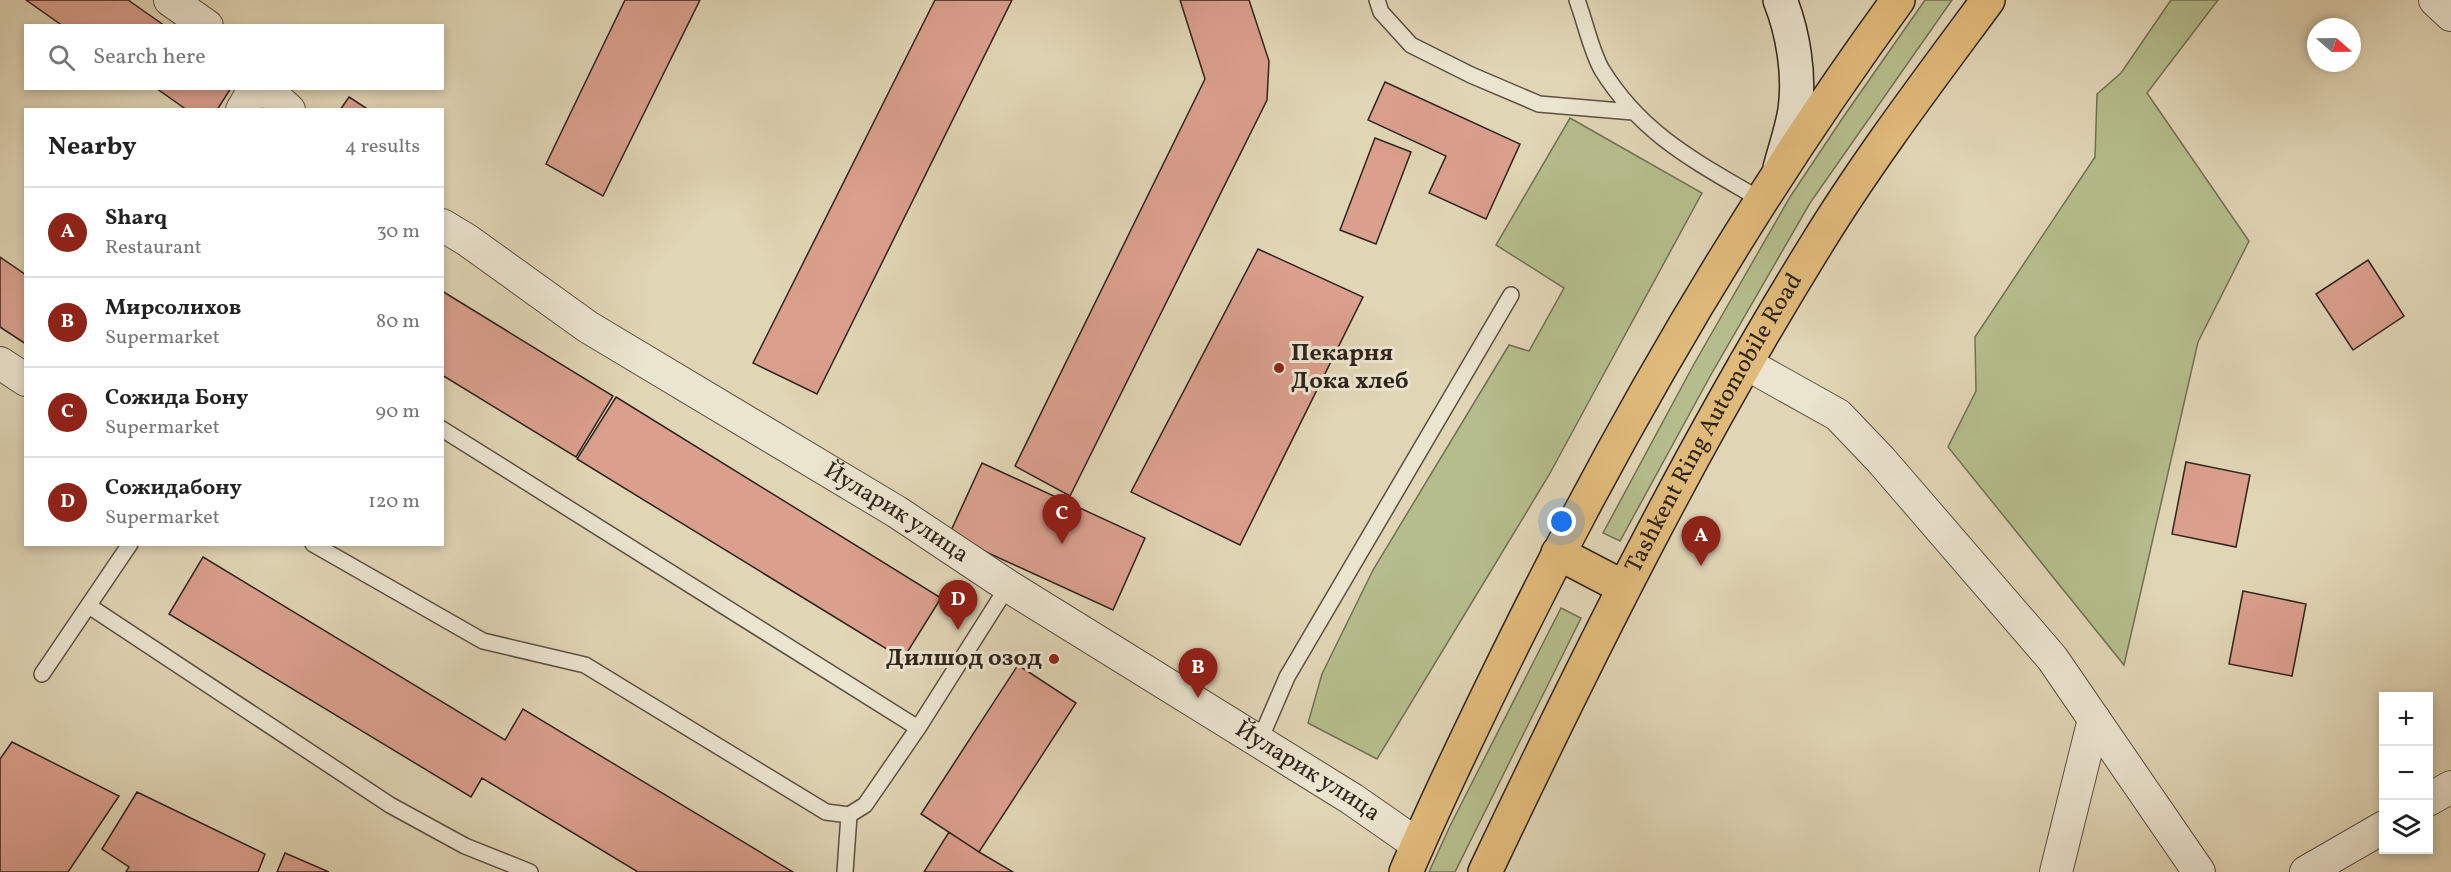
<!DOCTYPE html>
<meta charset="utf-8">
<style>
:root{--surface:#fff;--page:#f2f2f2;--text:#222;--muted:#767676;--line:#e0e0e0;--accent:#8f2418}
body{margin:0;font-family:Vollkorn,serif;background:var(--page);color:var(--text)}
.controls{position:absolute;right:18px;bottom:18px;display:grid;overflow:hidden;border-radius:0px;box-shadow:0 3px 9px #0003}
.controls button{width:54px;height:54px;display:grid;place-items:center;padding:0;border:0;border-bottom:2px solid var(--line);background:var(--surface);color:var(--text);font:30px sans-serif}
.compass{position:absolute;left:2307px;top:18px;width:54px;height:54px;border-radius:50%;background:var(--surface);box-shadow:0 3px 9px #0003;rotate:110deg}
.you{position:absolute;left:1562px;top:522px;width:21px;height:21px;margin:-15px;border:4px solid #fff;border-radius:50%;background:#1a73e8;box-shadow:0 0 0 9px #1a73e833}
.badge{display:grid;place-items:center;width:39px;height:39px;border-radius:50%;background:var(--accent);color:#fff;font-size:20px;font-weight:700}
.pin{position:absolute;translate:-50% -50px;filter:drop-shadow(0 2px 3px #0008)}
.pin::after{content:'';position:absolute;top:32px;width:21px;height:18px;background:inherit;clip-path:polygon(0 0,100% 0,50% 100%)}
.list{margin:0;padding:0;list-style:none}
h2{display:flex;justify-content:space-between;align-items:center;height:78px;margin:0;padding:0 24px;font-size:26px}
h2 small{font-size:20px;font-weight:400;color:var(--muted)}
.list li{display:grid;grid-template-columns:39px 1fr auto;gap:18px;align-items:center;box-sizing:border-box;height:90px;padding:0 24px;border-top:2px solid var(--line)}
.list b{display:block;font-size:22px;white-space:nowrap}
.list p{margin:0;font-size:20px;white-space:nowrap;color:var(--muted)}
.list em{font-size:20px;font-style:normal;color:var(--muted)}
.icon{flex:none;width:33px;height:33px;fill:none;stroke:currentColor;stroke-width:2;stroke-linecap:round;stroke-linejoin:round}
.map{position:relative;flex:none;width:2451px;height:872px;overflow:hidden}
.search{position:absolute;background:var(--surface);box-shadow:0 3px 9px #0003;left:24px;top:24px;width:420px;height:66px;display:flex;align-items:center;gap:15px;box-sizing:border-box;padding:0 21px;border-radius:0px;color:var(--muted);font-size:22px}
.panel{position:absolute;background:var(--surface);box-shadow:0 3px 9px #0003;left:24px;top:108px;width:420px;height:438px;border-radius:0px}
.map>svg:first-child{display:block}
.green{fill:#b5bd8c;stroke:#727154;stroke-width:1.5}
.building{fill:#da9f8d;stroke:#30251b;stroke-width:1.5}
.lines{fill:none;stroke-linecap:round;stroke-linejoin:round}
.service-casing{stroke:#5c5142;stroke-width:18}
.minor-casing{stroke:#5c5142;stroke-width:34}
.secondary-casing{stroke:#30251b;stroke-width:36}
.trunk-casing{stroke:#30251b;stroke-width:36}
.service{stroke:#ebe4cf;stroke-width:15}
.minor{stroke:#ebe4cf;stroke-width:32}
.secondary{stroke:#ebe4cf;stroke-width:33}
.trunk{stroke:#e0ba7a;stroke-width:33}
.poi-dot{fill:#8f2418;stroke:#ebe4cf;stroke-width:2}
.labels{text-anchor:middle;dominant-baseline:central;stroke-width:6;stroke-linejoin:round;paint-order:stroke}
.poi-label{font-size:24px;font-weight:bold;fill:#30251b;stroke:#ebe4cf;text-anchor:start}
.street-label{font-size:24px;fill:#30251b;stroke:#ebe4cf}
</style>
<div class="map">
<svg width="2451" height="872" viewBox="0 0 2451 872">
<rect width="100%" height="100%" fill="#e0d5b5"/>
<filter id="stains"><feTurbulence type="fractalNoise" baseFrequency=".00333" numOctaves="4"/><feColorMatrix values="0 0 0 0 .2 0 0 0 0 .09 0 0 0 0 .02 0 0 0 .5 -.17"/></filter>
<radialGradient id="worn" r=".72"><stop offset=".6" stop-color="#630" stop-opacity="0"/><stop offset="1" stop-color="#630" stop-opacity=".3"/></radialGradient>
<path class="green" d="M1925,0H1952L1810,203L1713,371L1620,541L1603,533L1694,364L1790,197L1844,116Z
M2171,0H2218L2147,93L2249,241L2198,342L2124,665L1948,447L1976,391L1975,337L2095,157L2097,94L2121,73Z
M1570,118L1702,193L1549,475L1377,759L1308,723L1322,674L1373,570L1509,345L1529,351L1564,288L1496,245Z
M1561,608L1581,618L1455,872H1429L1450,826Z"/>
<path class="building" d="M26,0H128L165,26H63Z
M625,0H700L603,196L546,164Z
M935,0H1012L817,394L753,363Z
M1180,0H1249L1269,61L1267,100L1070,496L1015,466L1205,79Z
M1385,82L1520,144L1486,219L1429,193L1446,156L1368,120Z
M156,88H231L217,110H187Z
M349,97L369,110H340Z
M1375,138L1411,152L1376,244L1340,230Z
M1258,249L1363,297L1240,545L1131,492Z
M0,257L26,275V344L0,327Z
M2368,260L2404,316L2353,350L2316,294Z
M442,291L613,396L576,457L442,375Z
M616,397L941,598L903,659L577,459Z
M2186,462L2250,475L2236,547L2172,534Z
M982,463L1145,538L1113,610L949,535Z
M203,557L505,740L523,709L793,872H638L482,778L471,797L169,614Z
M2243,591L2306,604L2292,676L2229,664Z
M1018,665L1076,703L979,852L921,814Z
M12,742L119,796L68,872H0V759Z
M137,792L265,854L258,872H126L129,867L102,849Z
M949,832L979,852L1013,872H924Z
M285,853L329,872H277Z"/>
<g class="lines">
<defs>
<path id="service" d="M1377,0L1381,12L1411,45L1471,75L1539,104L1633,112
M1577,0C1585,21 1591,51 1602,70C1643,136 1697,162 1761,200
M442,429L918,728
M313,544L483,641L585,665L826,812L849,815L865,805L918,728L1008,586
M89,606L390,805L465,846L530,872
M42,674L130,544
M1259,742L1287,677L1511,295
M845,872L849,815"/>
<g id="minor">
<path d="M170,0L207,26"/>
<path d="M2435,0L2451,15"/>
<path d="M265,88L289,110"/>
<path d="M242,110L255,88"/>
<path id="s1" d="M442,225L467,240L588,327L897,512L1008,586L1352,799L1418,845"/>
<path d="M0,363L26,380"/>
<path d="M1745,363L1838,415L1881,460L2052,658L2199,872"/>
<path d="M2428,800L2451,787"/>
<path d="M2056,872L2094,719"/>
<path d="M2306,872L2384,827"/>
</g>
<path id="secondary" d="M1780,0C1793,32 1800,75 1795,110C1792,129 1785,149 1780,168"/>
<g id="trunk">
<path d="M1558,553L1623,587"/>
<path d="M1406,872C1439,795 1476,719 1513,644C1624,419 1750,203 1898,0"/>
<path id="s2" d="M1485,872C1587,657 1691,447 1816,245C1868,160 1929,80 1988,0"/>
</g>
</defs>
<use href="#service" class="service-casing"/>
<use href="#minor" class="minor-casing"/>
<use href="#secondary" class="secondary-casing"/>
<use href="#trunk" class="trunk-casing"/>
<use href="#service" class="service"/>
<use href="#minor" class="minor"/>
<use href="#secondary" class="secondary"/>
<use href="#trunk" class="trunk"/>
</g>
<g class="poi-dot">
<circle cx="1279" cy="368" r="6"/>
<circle cx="1054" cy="659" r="6"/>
</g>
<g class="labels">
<g class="poi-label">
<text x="1291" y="354">Пекарня<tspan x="1291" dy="28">Дока хлеб</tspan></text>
<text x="1042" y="659" text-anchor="end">Дилшод озод</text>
</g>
<g class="street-label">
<text stroke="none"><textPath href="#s2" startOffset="504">Tashkent Ring Automobile Road</textPath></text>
<text stroke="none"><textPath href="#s1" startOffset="538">Йуларик улица</textPath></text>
<text stroke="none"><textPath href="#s1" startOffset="1024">Йуларик улица</textPath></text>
</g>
</g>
<rect width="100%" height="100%" filter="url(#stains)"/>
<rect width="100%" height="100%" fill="url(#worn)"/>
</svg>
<div class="controls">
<button>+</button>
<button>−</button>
<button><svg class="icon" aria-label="layers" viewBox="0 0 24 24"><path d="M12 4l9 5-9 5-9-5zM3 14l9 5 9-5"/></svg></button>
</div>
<svg class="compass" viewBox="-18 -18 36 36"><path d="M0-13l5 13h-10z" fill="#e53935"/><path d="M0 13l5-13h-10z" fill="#767676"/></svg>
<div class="you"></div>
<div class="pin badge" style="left:1701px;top:566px">A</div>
<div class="pin badge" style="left:1198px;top:698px">B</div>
<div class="pin badge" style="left:1062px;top:544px">C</div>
<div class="pin badge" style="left:958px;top:630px">D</div>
<div class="search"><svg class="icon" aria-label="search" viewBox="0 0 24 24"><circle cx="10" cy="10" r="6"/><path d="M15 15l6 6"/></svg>Search here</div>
<section class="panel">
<h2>Nearby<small>4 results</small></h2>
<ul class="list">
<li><span class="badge">A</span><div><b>Sharq</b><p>Restaurant</p></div><em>30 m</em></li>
<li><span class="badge">B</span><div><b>Мирсолихов</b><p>Supermarket</p></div><em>80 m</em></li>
<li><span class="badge">C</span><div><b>Сожида Бону</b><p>Supermarket</p></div><em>90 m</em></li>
<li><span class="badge">D</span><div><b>Сожидабону</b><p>Supermarket</p></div><em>120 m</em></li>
</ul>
</section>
</div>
